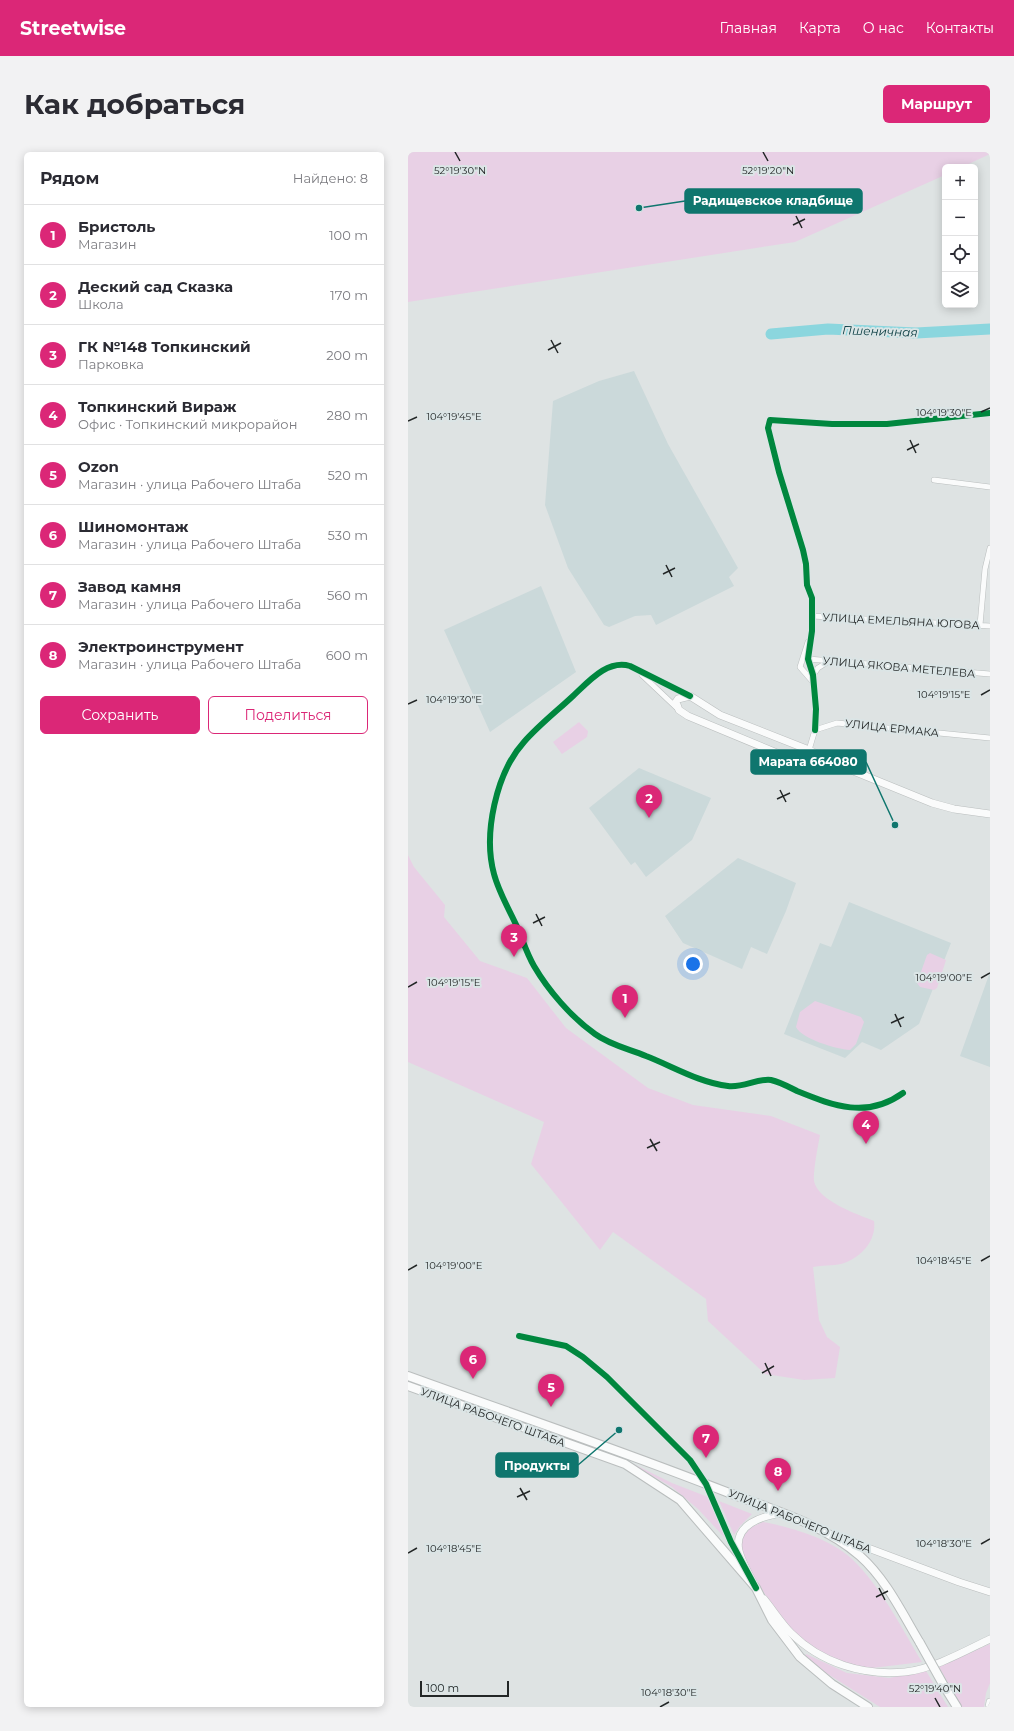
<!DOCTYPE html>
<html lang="ru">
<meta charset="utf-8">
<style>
:root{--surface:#fff;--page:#f2f2f3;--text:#2b2b33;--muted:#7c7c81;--line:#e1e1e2;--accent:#db2777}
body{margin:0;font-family:Montserrat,sans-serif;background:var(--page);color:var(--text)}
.controls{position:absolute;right:12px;top:12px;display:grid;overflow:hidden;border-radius:6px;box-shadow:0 2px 10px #0003}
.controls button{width:36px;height:36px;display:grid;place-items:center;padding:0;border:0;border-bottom:1px solid var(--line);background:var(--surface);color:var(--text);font:20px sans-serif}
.scale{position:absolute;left:12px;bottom:10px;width:89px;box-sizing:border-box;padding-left:4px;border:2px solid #232727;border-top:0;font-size:11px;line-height:14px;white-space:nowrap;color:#232727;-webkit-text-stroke:3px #dbe5e6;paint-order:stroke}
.you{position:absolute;left:285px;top:812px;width:14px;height:14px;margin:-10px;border:3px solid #fff;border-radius:50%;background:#1a73e8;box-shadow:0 0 0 6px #1a73e833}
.badge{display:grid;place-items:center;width:26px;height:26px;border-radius:50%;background:var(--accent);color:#fff;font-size:13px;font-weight:700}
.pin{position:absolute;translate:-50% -33px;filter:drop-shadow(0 1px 2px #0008)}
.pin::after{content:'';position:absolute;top:21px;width:14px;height:12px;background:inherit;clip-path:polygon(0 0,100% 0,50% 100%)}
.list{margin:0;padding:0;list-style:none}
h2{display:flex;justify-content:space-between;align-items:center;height:52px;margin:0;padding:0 16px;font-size:17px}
h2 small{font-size:13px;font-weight:400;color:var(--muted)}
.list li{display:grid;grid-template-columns:26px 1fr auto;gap:12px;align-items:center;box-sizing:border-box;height:60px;padding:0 16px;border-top:1px solid var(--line)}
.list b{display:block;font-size:15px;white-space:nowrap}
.list p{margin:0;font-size:13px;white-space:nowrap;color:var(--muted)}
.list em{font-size:13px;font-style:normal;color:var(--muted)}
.actions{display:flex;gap:8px;padding:12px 16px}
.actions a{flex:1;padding:9px 0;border:1px solid var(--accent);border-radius:6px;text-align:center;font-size:14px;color:var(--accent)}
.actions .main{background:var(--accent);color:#fff}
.icon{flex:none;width:22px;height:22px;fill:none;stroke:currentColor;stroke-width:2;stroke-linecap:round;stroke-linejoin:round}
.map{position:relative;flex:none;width:582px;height:1555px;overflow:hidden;border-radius:6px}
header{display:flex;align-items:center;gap:24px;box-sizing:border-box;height:56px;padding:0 20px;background:var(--accent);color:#fff}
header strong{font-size:19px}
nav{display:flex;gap:22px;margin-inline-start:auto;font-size:14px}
.intro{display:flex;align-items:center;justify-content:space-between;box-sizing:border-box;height:96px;padding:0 24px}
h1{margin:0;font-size:28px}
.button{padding:10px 18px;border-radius:6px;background:var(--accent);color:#fff;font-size:14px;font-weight:700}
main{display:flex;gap:24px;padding:0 24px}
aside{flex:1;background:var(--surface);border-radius:6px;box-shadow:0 2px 10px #0003}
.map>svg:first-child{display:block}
.built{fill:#cbd9da}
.green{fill:#e8d0e5}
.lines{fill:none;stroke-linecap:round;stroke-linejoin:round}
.river{stroke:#8bd6de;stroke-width:11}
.minor-casing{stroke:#babebe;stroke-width:6}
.secondary-casing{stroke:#babebe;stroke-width:8}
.primary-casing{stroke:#babebe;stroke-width:10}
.minor{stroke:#fafbfb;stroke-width:5}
.secondary{stroke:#fafbfb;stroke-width:7}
.primary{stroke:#fafbfb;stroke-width:8}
.primary-bridge-casing{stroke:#babebe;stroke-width:10;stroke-linecap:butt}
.primary-bridge{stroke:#fafbfb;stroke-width:8}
.cycleway-casing{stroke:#dbe5e6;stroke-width:8}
.cycleway{stroke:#00873e;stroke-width:6}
.ticks{fill:none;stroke:#232727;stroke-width:1.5}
.labels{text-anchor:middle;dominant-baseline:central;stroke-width:4;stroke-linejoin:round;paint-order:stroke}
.street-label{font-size:11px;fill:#232727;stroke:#dbe5e6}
.water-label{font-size:12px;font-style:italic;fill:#05393e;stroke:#dbe5e6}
.ticks-label{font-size:10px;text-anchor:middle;fill:#232727;stroke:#dbe5e6;stroke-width:4;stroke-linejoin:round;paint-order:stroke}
.leader{fill:none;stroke:#0f766e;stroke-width:1.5}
.callout-dot{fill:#0f766e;stroke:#dbe5e6;stroke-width:1.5}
.callout{fill:#0f766e;stroke:#0f766e;stroke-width:1.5}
.callout-label{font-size:12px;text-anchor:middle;font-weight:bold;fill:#fff}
</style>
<header>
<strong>Streetwise</strong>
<nav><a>Главная</a><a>Карта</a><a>О нас</a><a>Контакты</a></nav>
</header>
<div class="intro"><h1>Как добраться</h1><a class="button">Маршрут</a></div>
<main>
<aside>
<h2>Рядом<small>Найдено: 8</small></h2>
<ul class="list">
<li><span class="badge">1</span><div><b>Бристоль</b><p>Магазин</p></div><em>100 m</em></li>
<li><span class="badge">2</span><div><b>Деский сад Сказка</b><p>Школа</p></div><em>170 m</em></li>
<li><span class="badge">3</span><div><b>ГК №148 Топкинский</b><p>Парковка</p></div><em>200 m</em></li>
<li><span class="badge">4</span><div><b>Топкинский Вираж</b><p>Офис · Топкинский микрорайон</p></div><em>280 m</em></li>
<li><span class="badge">5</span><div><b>Ozon</b><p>Магазин · улица Рабочего Штаба</p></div><em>520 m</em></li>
<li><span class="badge">6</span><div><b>Шиномонтаж</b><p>Магазин · улица Рабочего Штаба</p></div><em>530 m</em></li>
<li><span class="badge">7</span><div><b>Завод камня</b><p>Магазин · улица Рабочего Штаба</p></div><em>560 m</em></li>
<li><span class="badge">8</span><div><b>Электроинструмент</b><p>Магазин · улица Рабочего Штаба</p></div><em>600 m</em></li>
</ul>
<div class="actions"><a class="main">Сохранить</a><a>Поделиться</a></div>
</aside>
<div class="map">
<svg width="582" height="1555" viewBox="0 0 582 1555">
<rect width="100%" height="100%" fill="#dee3e3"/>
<path class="built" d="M226,219L260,292L330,416L321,425L326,434L248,473L243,463L227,464L201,475L196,473L160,416L137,353L145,249L191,229Z
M133,434L168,520L82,580L36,478Z
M231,616L303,646L284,688L238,725L227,710L223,713L181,656Z
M330,706L388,731L378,759L359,802L343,795L334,817L275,791L257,764Z
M441,750L543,791L511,872L473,898L454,890L437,906L376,882L412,791L423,795Z
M582,820V915L552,904Z"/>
<path class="green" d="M0,0H582V2L554,15H537V23L387,90L0,150Z
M171,570L180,579L179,585L154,602L145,590Z
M0,703L6,715L37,753L36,765L72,809L119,826L158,876L240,936L285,953L363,964L412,983C410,994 405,1019 406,1029C410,1049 449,1062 466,1069C469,1089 452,1107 433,1112C425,1114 414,1113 405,1115L411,1168L419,1185L432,1195L427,1226L396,1228L357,1222L300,1169L298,1147L205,1080L192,1098L123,1012L136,970L0,910Z
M522,801L538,808L529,836L526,838L512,835L509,831L519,803Z
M407,849L453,865L456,870L448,892L442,898C428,897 394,887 388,875L392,860Z
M0,1227L195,1297L264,1331L300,1345L317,1386L290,1357L264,1335L218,1309L0,1230Z
M311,1349L344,1362L332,1374L326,1383Z
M355,1370C383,1375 423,1387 444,1407C474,1436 493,1475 514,1510L464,1516L426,1510L393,1487L366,1457L332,1401L333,1388L342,1376Z
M582,1492V1531L578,1541L576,1555H554L531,1515Z
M398,1502L439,1521L481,1526L518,1519L540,1555H472L396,1507Z"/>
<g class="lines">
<path class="river" d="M363,182L420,177L508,181L582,177"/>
<defs>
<path id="minor" d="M526,328L582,335
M404,464L582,474
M572,473L577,417L582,396
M400,490L392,515L405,530
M400,507L582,522
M234,523L270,557
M405,523L410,516L421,509
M282,544L222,514C200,507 181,529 165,544C149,559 131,573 116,590C88,621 75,682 86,722C91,741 102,759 110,777C115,789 119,802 126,814C140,838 163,865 187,882C202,893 221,897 238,904C264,914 292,931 320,934C335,936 350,926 363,928C372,930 381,935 389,939C426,954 459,967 495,941
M407,578L408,557L405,523L400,507L404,479V446L399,433L398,412L395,398L371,320L360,276L362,268L424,272H479L582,261
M401,598L407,578L429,571L582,586
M111,1184L158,1194L175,1205L199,1225L282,1308L298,1332L330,1405"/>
<path id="secondary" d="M433,614L386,608L280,564L271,558L268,550L270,547L282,544L312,563L401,598L433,614L524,651L546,657L582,662
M428,1384L551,1430L582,1440
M345,1430C340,1420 334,1410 331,1399C325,1372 355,1364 374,1361
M356,1447C365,1458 373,1471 383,1481C413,1511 455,1524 497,1520C525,1517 557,1499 582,1487
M581,1555L582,1550"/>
<path id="primary" d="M0,1224C105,1262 212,1298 316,1339C362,1357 414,1371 452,1404C478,1427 494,1461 512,1491
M0,1234L217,1312L272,1348L348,1436L364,1468L392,1505L424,1532L460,1555
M536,1534L549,1555"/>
</defs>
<use href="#minor" class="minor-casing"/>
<use href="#secondary" class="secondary-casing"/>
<use href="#primary" class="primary-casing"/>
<use href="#minor" class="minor"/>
<use href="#secondary" class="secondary"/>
<use href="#primary" class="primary"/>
<defs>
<path id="primary-bridge" d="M512,1491L536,1534"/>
</defs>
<use href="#primary-bridge" class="primary-bridge-casing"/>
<use href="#primary-bridge" class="primary-bridge"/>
<defs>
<path id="cycleway" d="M282,544L222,514C200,507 181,529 165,544C149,559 131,573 116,590C88,621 75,682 86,722C91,741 102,759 110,777C115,789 119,802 126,814C140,838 163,865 187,882C202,893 221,897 238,904C264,914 292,931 320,934C335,936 350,926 363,928C372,930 381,935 389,939C426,954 459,967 495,941
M407,578L408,557L405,523L400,507L404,479V446L399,433L398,412L395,398L371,320L360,276L362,268L424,272H479L582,261
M111,1184L158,1194L175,1205L199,1225L282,1308L298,1332L323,1390L348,1436"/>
</defs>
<use href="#cycleway" class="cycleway-casing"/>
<use href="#cycleway" class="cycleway"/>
</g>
<path class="ticks" d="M47,0L52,9M355,0L360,9M388,64L394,76M385,73L397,67M143,188L150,201M140,198L153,191M573,260L582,256M0,269L9,265M502,288L508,301M499,298L511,292M258,413L264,425M255,422L267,416M573,543L582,538M0,552L9,548M372,638L378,650M369,647L382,641M128,762L134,774M125,771L137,765M573,826L582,821M0,835L9,830M487,862L493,875M483,871L496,865M242,987L249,999M239,996L252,990M573,1109L582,1104M0,1118L9,1113M357,1211L363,1224M354,1221L366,1214M112,1336L119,1348M109,1345L122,1339M573,1392L582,1387M0,1401L9,1396M471,1436L477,1448M468,1445L480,1439M527,1546L532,1555M252,1555L261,1550"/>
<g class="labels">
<g class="street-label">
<text transform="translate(493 469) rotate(3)">УЛИЦА ЕМЕЛЬЯНА ЮГОВА</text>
<text transform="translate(491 515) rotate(5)">УЛИЦА ЯКОВА МЕТЕЛЕВА</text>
<text transform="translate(484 576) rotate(6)">УЛИЦА ЕРМАКА</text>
<text transform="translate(85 1265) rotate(20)">УЛИЦА РАБОЧЕГО ШТАБА</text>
<text transform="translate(392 1369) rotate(22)">УЛИЦА РАБОЧЕГО ШТАБА</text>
</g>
<g class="water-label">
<text transform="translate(472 179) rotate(2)">Пшеничная</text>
</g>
</g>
<g class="ticks-label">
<text x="52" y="22">52°19'30"N</text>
<text x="360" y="22">52°19'20"N</text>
<text x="536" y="264">104°19'30"E</text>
<text x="46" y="268">104°19'45"E</text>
<text x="536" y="546">104°19'15"E</text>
<text x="46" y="551">104°19'30"E</text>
<text x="536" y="829">104°19'00"E</text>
<text x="46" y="834">104°19'15"E</text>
<text x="536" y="1112">104°18'45"E</text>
<text x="46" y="1117">104°19'00"E</text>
<text x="536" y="1395">104°18'30"E</text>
<text x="46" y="1400">104°18'45"E</text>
<text x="527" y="1540">52°19'40"N</text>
<text x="261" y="1544">104°18'30"E</text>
</g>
<path class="leader" d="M231 56L277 49M487 673L458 610M211 1278L170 1313"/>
<g class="callout-dot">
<circle cx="231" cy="56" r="4"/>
<circle cx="487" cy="673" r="4"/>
<circle cx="211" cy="1278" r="4"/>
</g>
<g class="callout">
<rect x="277" y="37" width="177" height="24" rx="4"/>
<rect x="343" y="598" width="115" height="24" rx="4"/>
<rect x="88" y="1301" width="82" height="24" rx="4"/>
</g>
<g class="callout-label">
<text x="365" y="53">Радищевское кладбище</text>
<text x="400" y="614">Марата 664080</text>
<text x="129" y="1318">Продукты</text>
</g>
</svg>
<div class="controls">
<button>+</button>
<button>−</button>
<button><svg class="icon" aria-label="locate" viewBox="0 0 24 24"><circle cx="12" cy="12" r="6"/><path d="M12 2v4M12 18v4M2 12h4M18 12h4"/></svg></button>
<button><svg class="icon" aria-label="layers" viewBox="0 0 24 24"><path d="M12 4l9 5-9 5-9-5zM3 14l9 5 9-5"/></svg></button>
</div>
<div class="scale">100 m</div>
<div class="you"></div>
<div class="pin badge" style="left:217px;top:866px">1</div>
<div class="pin badge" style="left:241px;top:666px">2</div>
<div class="pin badge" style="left:106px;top:805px">3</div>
<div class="pin badge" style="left:458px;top:992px">4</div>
<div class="pin badge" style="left:143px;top:1255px">5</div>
<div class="pin badge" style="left:65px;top:1227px">6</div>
<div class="pin badge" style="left:298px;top:1306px">7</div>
<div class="pin badge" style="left:370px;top:1339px">8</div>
</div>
</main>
